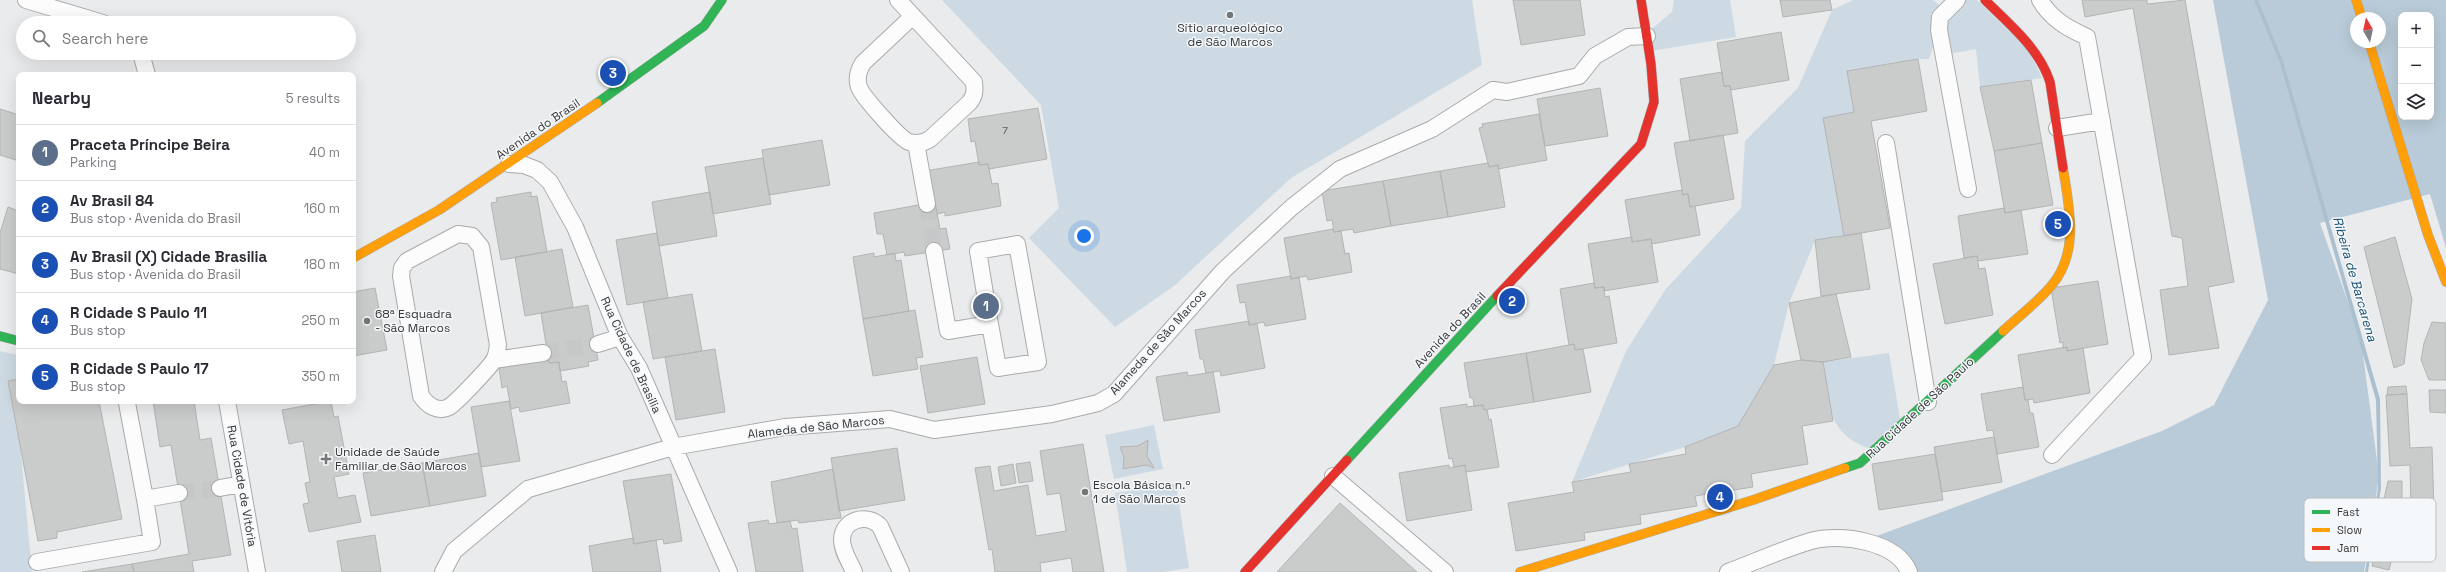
<!DOCTYPE html>
<meta charset="utf-8">
<style>
:root{--surface:#fff;--page:#f7f7f7;--text:#2b2b33;--muted:#7c7c81;--line:#e1e1e2;--accent:#757677}
body{margin:0;font-family:"Space Grotesk",sans-serif;background:var(--page);color:var(--text)}
.controls{position:absolute;right:12px;top:12px;display:grid;overflow:hidden;border-radius:8px;box-shadow:0 4px 16px #0002}
.controls button{width:36px;height:36px;display:grid;place-items:center;padding:0;border:0;border-bottom:1px solid var(--line);background:var(--surface);color:var(--text);font:20px sans-serif}
.compass{position:absolute;left:2350px;top:12px;width:36px;height:36px;border-radius:50%;background:var(--surface);box-shadow:0 4px 16px #0002;rotate:351deg}
.you{position:absolute;left:1084px;top:236px;width:14px;height:14px;margin:-10px;border:3px solid #fff;border-radius:50%;background:#1a73e8;box-shadow:0 0 0 6px #1a73e833}
.badge{display:grid;place-items:center;width:26px;height:26px;border-radius:50%;background:var(--accent);color:#fff;font-size:13px;font-weight:700}
.pin{position:absolute;translate:-50% -50%;border:2px solid #fff;box-shadow:0 1px 4px #0006}
.list{margin:0;padding:0;list-style:none}
h2{display:flex;justify-content:space-between;align-items:center;height:52px;margin:0;padding:0 16px;font-size:17px}
h2 small{font-size:13px;font-weight:400;color:var(--muted)}
.list li{display:grid;grid-template-columns:26px 1fr auto;gap:12px;align-items:center;box-sizing:border-box;height:56px;padding:0 16px;border-top:1px solid var(--line)}
.list b{display:block;font-size:15px;white-space:nowrap}
.list p{margin:0;font-size:13px;white-space:nowrap;color:var(--muted)}
.list em{font-size:13px;font-style:normal;color:var(--muted)}
.icon{flex:none;width:22px;height:22px;fill:none;stroke:currentColor;stroke-width:2;stroke-linecap:round;stroke-linejoin:round}
.map{position:relative;flex:none;width:2446px;height:572px;overflow:hidden}
.search{position:absolute;background:var(--surface);box-shadow:0 4px 16px #0002;left:16px;top:16px;width:340px;height:44px;display:flex;align-items:center;gap:10px;box-sizing:border-box;padding:0 14px;border-radius:22px;color:var(--muted);font-size:15px}
.panel{position:absolute;background:var(--surface);box-shadow:0 4px 16px #0002;left:16px;top:72px;width:340px;height:332px;border-radius:8px}
.map>svg:first-child{display:block}
.green{fill:#cedae3}
.forest{fill:#b9cbd8;fill-rule:evenodd}
.water{fill:#aac0d0}
.building{fill:#cacbcb;stroke:#b4b4b4}
.lines{fill:none;stroke-linecap:round;stroke-linejoin:round}
.street-tunnel{stroke:#c5c7c8;stroke-width:16;stroke-dasharray:16 8;stroke-linecap:butt}
.street-casing{stroke:#a9aaab;stroke-width:18}
.fast-casing{stroke:#a9aaab;stroke-width:10}
.slow-casing{stroke:#a9aaab;stroke-width:10}
.jam-casing{stroke:#a9aaab;stroke-width:10}
.street{stroke:#fcfcfc;stroke-width:16}
.fast{stroke:#30b455;stroke-width:9}
.slow{stroke:#ff9f0a;stroke-width:9}
.jam{stroke:#e5322d;stroke-width:9}
.poi-dot{fill:#757677;stroke:#f5f8fa;stroke-width:1.5}
.labels{text-anchor:middle;dominant-baseline:central;stroke-width:3;stroke-linejoin:round;paint-order:stroke}
.number-label{font-size:10px;fill:#5b5c5d}
.poi-label{font-size:12px;fill:#363738;stroke:#f5f8fa;text-anchor:start}
.street-label{font-size:12px;fill:#363738;stroke:#f5f8fa}
.water-label{font-size:13px;font-style:italic;fill:#1d5272;stroke:#f5f8fa}
.key{fill:#f5f8fa;stroke:#bcbec0;stroke-width:1}
.key-label{font-size:11px;fill:#363738}
</style>
<div class="map">
<svg width="2446" height="572" viewBox="0 0 2446 572">
<rect width="100%" height="100%" fill="#e9ebec"/>
<path class="green" d="M942,0H1472L1482,65L1291,178L1174,286L1115,327L1029,238L1059,208L1041,105Z
M1674,0H1730L1736,37L1651,51L1648,32L1672,12Z
M1853,0H1933L1945,10L1929,59H1918L1847,71L1854,112L1823,118L1844,236L1815,241L1789,303L1774,365L1738,426L1685,447L1572,482L1626,351L1665,290L1741,208L1745,141L1798,88L1832,10Z
M1964,0H1977L2028,49L2042,78L1980,87L1976,49L1949,54C1944,23 1940,21 1964,0Z
M0,351L17,355L20,443L32,572H0Z
M1889,353L1900,419L1868,448C1825,432 1830,401 1823,362Z
M1154,425L1163,469L1114,479L1105,435Z
M1176,484L1189,568L1164,572H1127L1115,493Z"/>
<path class="forest" d="M2213,0H2446V248L2430,194L2320,223L2361,339L2379,476L2364,572H1916L1863,541L2162,431L2214,405L2268,300ZM2401,15H2431V117H2401ZM2356,18H2380V42H2356Z"/>
<path class="water" d="M2254,0H2258L2283,61L2380,399L2381,488L2368,572H2365L2378,488L2376,400L2280,63Z"/>
<path class="building" d="M1513,0H1580L1585,35L1521,45Z
M1780,0H1830L1832,10L1783,17Z
M2082,0H2147V4L2185,0L2234,282L2208,287L2219,348L2169,355L2160,290L2188,286L2182,238L2172,236L2133,8L2085,17Z
M1781,32L1789,80L1731,90L1730,86H1724L1717,43Z
M1918,59L1927,111L1871,121L1890,228L1844,236L1823,118L1854,112L1847,71Z
M1722,72L1724,86H1730L1738,133L1690,141L1680,79Z
M2031,80L2042,143L1994,151L1980,87Z
M1600,88L1608,136L1545,146L1537,99Z
M1038,108L1047,159L989,169L988,164L979,165L975,141L971,142L968,119Z
M0,109L19,115V161L0,155Z
M1539,114L1547,160L1498,169V165L1489,167L1479,128L1483,127L1482,124Z
M1723,135L1734,199L1690,207L1688,194L1683,195L1674,143Z
M822,140L830,185L769,195L762,150Z
M2042,143L2053,205L2005,213L1994,151Z
M763,158L771,204L713,214L705,167Z
M979,162V165L988,164L992,184L998,183L1001,206L945,216V212L937,214L935,202L930,203L925,171Z
M1488,163L1489,167L1498,165L1505,207L1448,217L1440,171Z
M1440,171L1448,217L1391,226L1383,181Z
M1383,181L1391,226L1354,233L1353,229L1334,232L1332,220L1327,221L1322,191Z
M1682,190L1683,195L1688,194L1690,207L1695,206L1700,235L1652,244L1651,239L1632,242L1625,200Z
M531,192V197L537,196L547,252L501,260L491,203L497,202L496,198Z
M710,192L717,236L659,246L652,202Z
M935,202L940,229L946,228L950,249L905,256L904,252L887,255L883,234H877L874,213Z
M8,207L19,211V274L0,269V233Z
M2004,208L2005,213L2021,210L2028,254L1978,261L1977,256L1964,258L1958,216Z
M1333,229L1334,232L1341,231L1345,254L1349,253L1352,272L1308,280L1307,276L1291,279L1284,238Z
M657,233L668,298L627,305L616,240Z
M1861,233L1870,289L1821,296L1815,240Z
M1632,237V242L1651,239L1658,282L1604,291V287L1595,288L1588,244Z
M2395,237L2412,299L2404,364L2394,368L2364,247Z
M562,249L573,307L525,316L515,257Z
M874,253V257L895,253L896,261L901,260L909,311L863,319L853,257Z
M1977,256L1979,269L1985,268L1993,315L1945,324L1933,264Z
M1291,276V279L1299,277L1306,319L1265,326L1264,322L1249,325L1245,302L1240,303L1237,285Z
M2098,281L2108,344L2067,351V347L2063,348V342L2060,343L2051,288Z
M1594,283L1595,288L1604,287L1605,297L1609,296L1617,343L1575,350L1574,344L1569,345L1560,289Z
M375,288L387,350L353,356V292Z
M692,294L702,351L653,359L643,302Z
M1836,294L1851,357L1823,362L1801,360L1789,303Z
M588,305L598,360L588,362L589,366L560,371L559,362L549,363L541,313Z
M915,310L923,357L916,358L918,369L873,376L863,319Z
M1249,321V325L1257,324L1265,368L1221,376L1220,371L1206,373L1203,359H1200L1195,330Z
M2432,322L2446,323V380H2429L2421,360L2424,343Z
M1574,344L1575,350L1583,349L1591,392L1534,402L1526,353Z
M2067,347V351L2083,348L2090,393L2034,403L2033,399L2025,400L2018,355Z
M715,349L725,412L676,420L665,357Z
M1526,353L1534,402L1484,410L1483,405L1474,406L1473,398H1470L1464,363Z
M977,357L985,404L928,413L920,366Z
M549,359V363L559,362L562,382L566,381L570,403L520,412L519,407L511,409L507,386L502,388L499,368Z
M1801,360L1823,362L1833,421L1802,426L1808,464L1751,474L1753,487L1695,496L1697,506L1640,515L1641,524L1584,533L1585,540L1516,551L1508,503L1574,492L1572,482L1631,472L1629,464L1686,454L1685,447L1738,426L1774,365Z
M1187,372L1188,376L1213,372L1220,412L1164,421L1156,377Z
M19,379V401H99L122,519L57,532V538L38,541L8,381Z
M2406,386L2407,394L2387,395L2388,387Z
M2023,387L2025,400H2028L2030,413H2033L2039,447L1997,454L1993,430L1987,431L1981,394Z
M2429,390H2446V413L2430,412Z
M2407,394L2410,448L2432,447L2434,510L2411,511L2410,465L2390,466L2386,395Z
M153,401H194L200,440L211,438L231,555L192,561L194,572H134L132,564L189,554L171,445L160,447Z
M331,401L334,417L338,416L349,474L334,477L338,498L355,495L361,522L309,532L303,504L309,503L305,483L310,482L303,441L289,444L282,410Z
M509,401L520,461L481,467L471,407Z
M1467,404V407L1483,405L1484,410L1487,409L1489,420L1491,419L1499,467L1466,472L1465,465L1454,467L1452,458L1449,459L1440,408Z
M1994,437L2002,482L1942,492L1934,447Z
M1148,440L1147,456L1154,468L1146,465L1123,469L1124,457L1120,447L1138,446Z
M1083,444L1104,572H1073L1071,558L1040,563L1041,572H995L992,549L989,550L975,468L990,466L994,491L1028,485L1036,536L1066,531L1060,493L1047,495L1040,451Z
M897,448L905,500L839,511L831,458Z
M479,453L486,496L430,506L422,463Z
M1935,454L1943,500L1879,510L1872,464Z
M1030,462L1033,481L1019,483L1016,464Z
M422,463L430,506L371,516L363,473Z
M1013,464L1016,483L1001,486L998,467Z
M1449,465V468L1465,465L1472,510L1407,521L1399,473Z
M833,469L841,518L799,523L798,520L777,523L771,482Z
M671,474L682,541L664,544L663,539L634,544L623,481Z
M2388,481H2402V519L2389,570L2372,566L2375,554H2372Z
M1340,503L1417,572H1277Z
M768,520L769,524L790,521L792,529L797,528L803,572H756L748,523Z
M375,535L381,572H342L337,541Z
M633,538L634,544L656,540L661,572H593L589,546Z
M132,564L134,572H82Z"/>
<g class="lines">
<path class="street-tunnel" d="M927,204L934,251
M543,353L598,344
M179,493L220,488"/>
<defs>
<path id="street" d="M26,0L103,23
M898,0L974,82C975,91 975,96 969,103L930,139C924,143 917,144 909,142C900,139 862,96 859,87C856,78 858,71 863,63L913,16
M1957,0L1940,17L1939,30L1968,189
M2040,0C2051,19 2067,28 2087,37L2143,357L2052,455
M141,53L147,75
M2057,128L2102,121
M916,143L927,204
M1886,143L1928,402
M509,164L524,165L537,170L550,182L575,227L620,337L639,368L729,572
M458,234L472,236L481,247L498,345C497,350 497,355 494,360C490,367 457,402 449,407C438,413 427,405 421,396L401,276L402,268L407,261Z
M934,251L948,331L990,324L998,368L1038,362L1017,244L978,251L990,324
M598,344L620,337
M494,360L543,353
M227,401L257,572
M127,403L145,499
M1333,476L1445,572
M220,488L241,484
M37,562L152,542L145,499L179,493
M443,572L454,551L528,489L673,447L785,427L890,419L934,430L1052,414L1098,403L1114,394L1223,271L1292,207L1340,169L1432,129L1493,90L1507,92L1579,76L1595,56L1628,37L1647,36
M854,572C850,562 842,551 842,540C842,519 867,513 880,526L901,572
M1728,572C1755,562 1783,549 1811,541C1840,533 1897,541 1909,572"/>
<path id="fast" d="M597,103L704,26L722,0
M0,336L19,341
M1347,460L1497,296
M1845,468L1860,463L2003,331"/>
<path id="slow" d="M2356,0L2362,18
M2369,42L2428,235L2446,282
M353,258L439,210L597,103
M2003,331C2019,316 2038,302 2052,285C2080,251 2069,207 2063,168
M1520,572L1753,500L1845,468"/>
<path id="jam" d="M1985,0C2010,25 2039,48 2050,82L2063,168
M1497,296L1641,144L1654,102L1651,64L1641,0
M1245,572L1347,460"/>
</defs>
<use href="#street" class="street-casing"/>
<use href="#fast" class="fast-casing"/>
<use href="#slow" class="slow-casing"/>
<use href="#jam" class="jam-casing"/>
<use href="#street" class="street"/>
<use href="#fast" class="fast"/>
<use href="#slow" class="slow"/>
<use href="#jam" class="jam"/>
</g>
<g class="poi-dot">
<circle cx="1230" cy="15" r="4"/>
<circle cx="367" cy="321" r="4"/>
<path d="M324 453h4v4h4v4h-4v4h-4v-4h-4v-4h4z"/>
<circle cx="1085" cy="492" r="4"/>
</g>
<g class="labels">
<g class="number-label">
<text x="1005" y="130">7</text>
</g>
<g class="poi-label">
<text x="1230" y="28" text-anchor="middle">Sítio arqueológico<tspan x="1230" dy="14">de São Marcos</tspan></text>
<text x="375" y="314">68ª Esquadra<tspan x="375" dy="14">- São Marcos</tspan></text>
<text x="335" y="452">Unidade de Saúde<tspan x="335" dy="14">Familiar de São Marcos</tspan></text>
<text x="1093" y="485">Escola Básica n.º<tspan x="1093" dy="14">1 de São Marcos</tspan></text>
</g>
<g class="street-label">
<text transform="translate(538 129) rotate(-34)">Avenida do Brasil</text>
<text transform="translate(1450 330) rotate(-47)">Avenida do Brasil</text>
<text transform="translate(1158 342) rotate(-48)">Alameda de São Marcos</text>
<text transform="translate(631 355) rotate(65)">Rua Cidade de Brasília</text>
<text transform="translate(1920 408) rotate(-43)">Rua Cidade de São Paulo</text>
<text transform="translate(816 427) rotate(-6)">Alameda de São Marcos</text>
<text transform="translate(242 486) rotate(80)">Rua Cidade de Vitória</text>
</g>
<g class="water-label">
<text transform="translate(2355 279) rotate(74)">Ribeira de Barcarena</text>
</g>
</g>
<rect x="2304" y="498" width="132" height="64" rx="6" class="key"/>
<rect x="2312" y="510" width="18" height="4" fill="#30b455"/>
<rect x="2312" y="528" width="18" height="4" fill="#ff9f0a"/>
<rect x="2312" y="546" width="18" height="4" fill="#e5322d"/>
<g class="key-label">
<text x="2337" y="516">Fast</text>
<text x="2337" y="534">Slow</text>
<text x="2337" y="552">Jam</text>
</g>
</svg>
<div class="controls">
<button>+</button>
<button>−</button>
<button><svg class="icon" aria-label="layers" viewBox="0 0 24 24"><path d="M12 4l9 5-9 5-9-5zM3 14l9 5 9-5"/></svg></button>
</div>
<svg class="compass" viewBox="-18 -18 36 36"><path d="M0-13l5 13h-10z" fill="#e53935"/><path d="M0 13l5-13h-10z" fill="#7c7c81"/></svg>
<div class="you"></div>
<div class="pin badge" style="left:986px;top:306px;background:#5c6f8a">1</div>
<div class="pin badge" style="left:1512px;top:301px;background:#1a4fb4">2</div>
<div class="pin badge" style="left:613px;top:73px;background:#1a4fb4">3</div>
<div class="pin badge" style="left:1720px;top:497px;background:#1a4fb4">4</div>
<div class="pin badge" style="left:2058px;top:224px;background:#1a4fb4">5</div>
<div class="search"><svg class="icon" aria-label="search" viewBox="0 0 24 24"><circle cx="10" cy="10" r="6"/><path d="M15 15l6 6"/></svg>Search here</div>
<section class="panel">
<h2>Nearby<small>5 results</small></h2>
<ul class="list">
<li><span class="badge" style="background:#5c6f8a">1</span><div><b>Praceta Príncipe Beira</b><p>Parking</p></div><em>40 m</em></li>
<li><span class="badge" style="background:#1a4fb4">2</span><div><b>Av Brasil 84</b><p>Bus stop · Avenida do Brasil</p></div><em>160 m</em></li>
<li><span class="badge" style="background:#1a4fb4">3</span><div><b>Av Brasil (X) Cidade Brasilia</b><p>Bus stop · Avenida do Brasil</p></div><em>180 m</em></li>
<li><span class="badge" style="background:#1a4fb4">4</span><div><b>R Cidade S Paulo 11</b><p>Bus stop</p></div><em>250 m</em></li>
<li><span class="badge" style="background:#1a4fb4">5</span><div><b>R Cidade S Paulo 17</b><p>Bus stop</p></div><em>350 m</em></li>
</ul>
</section>
</div>
